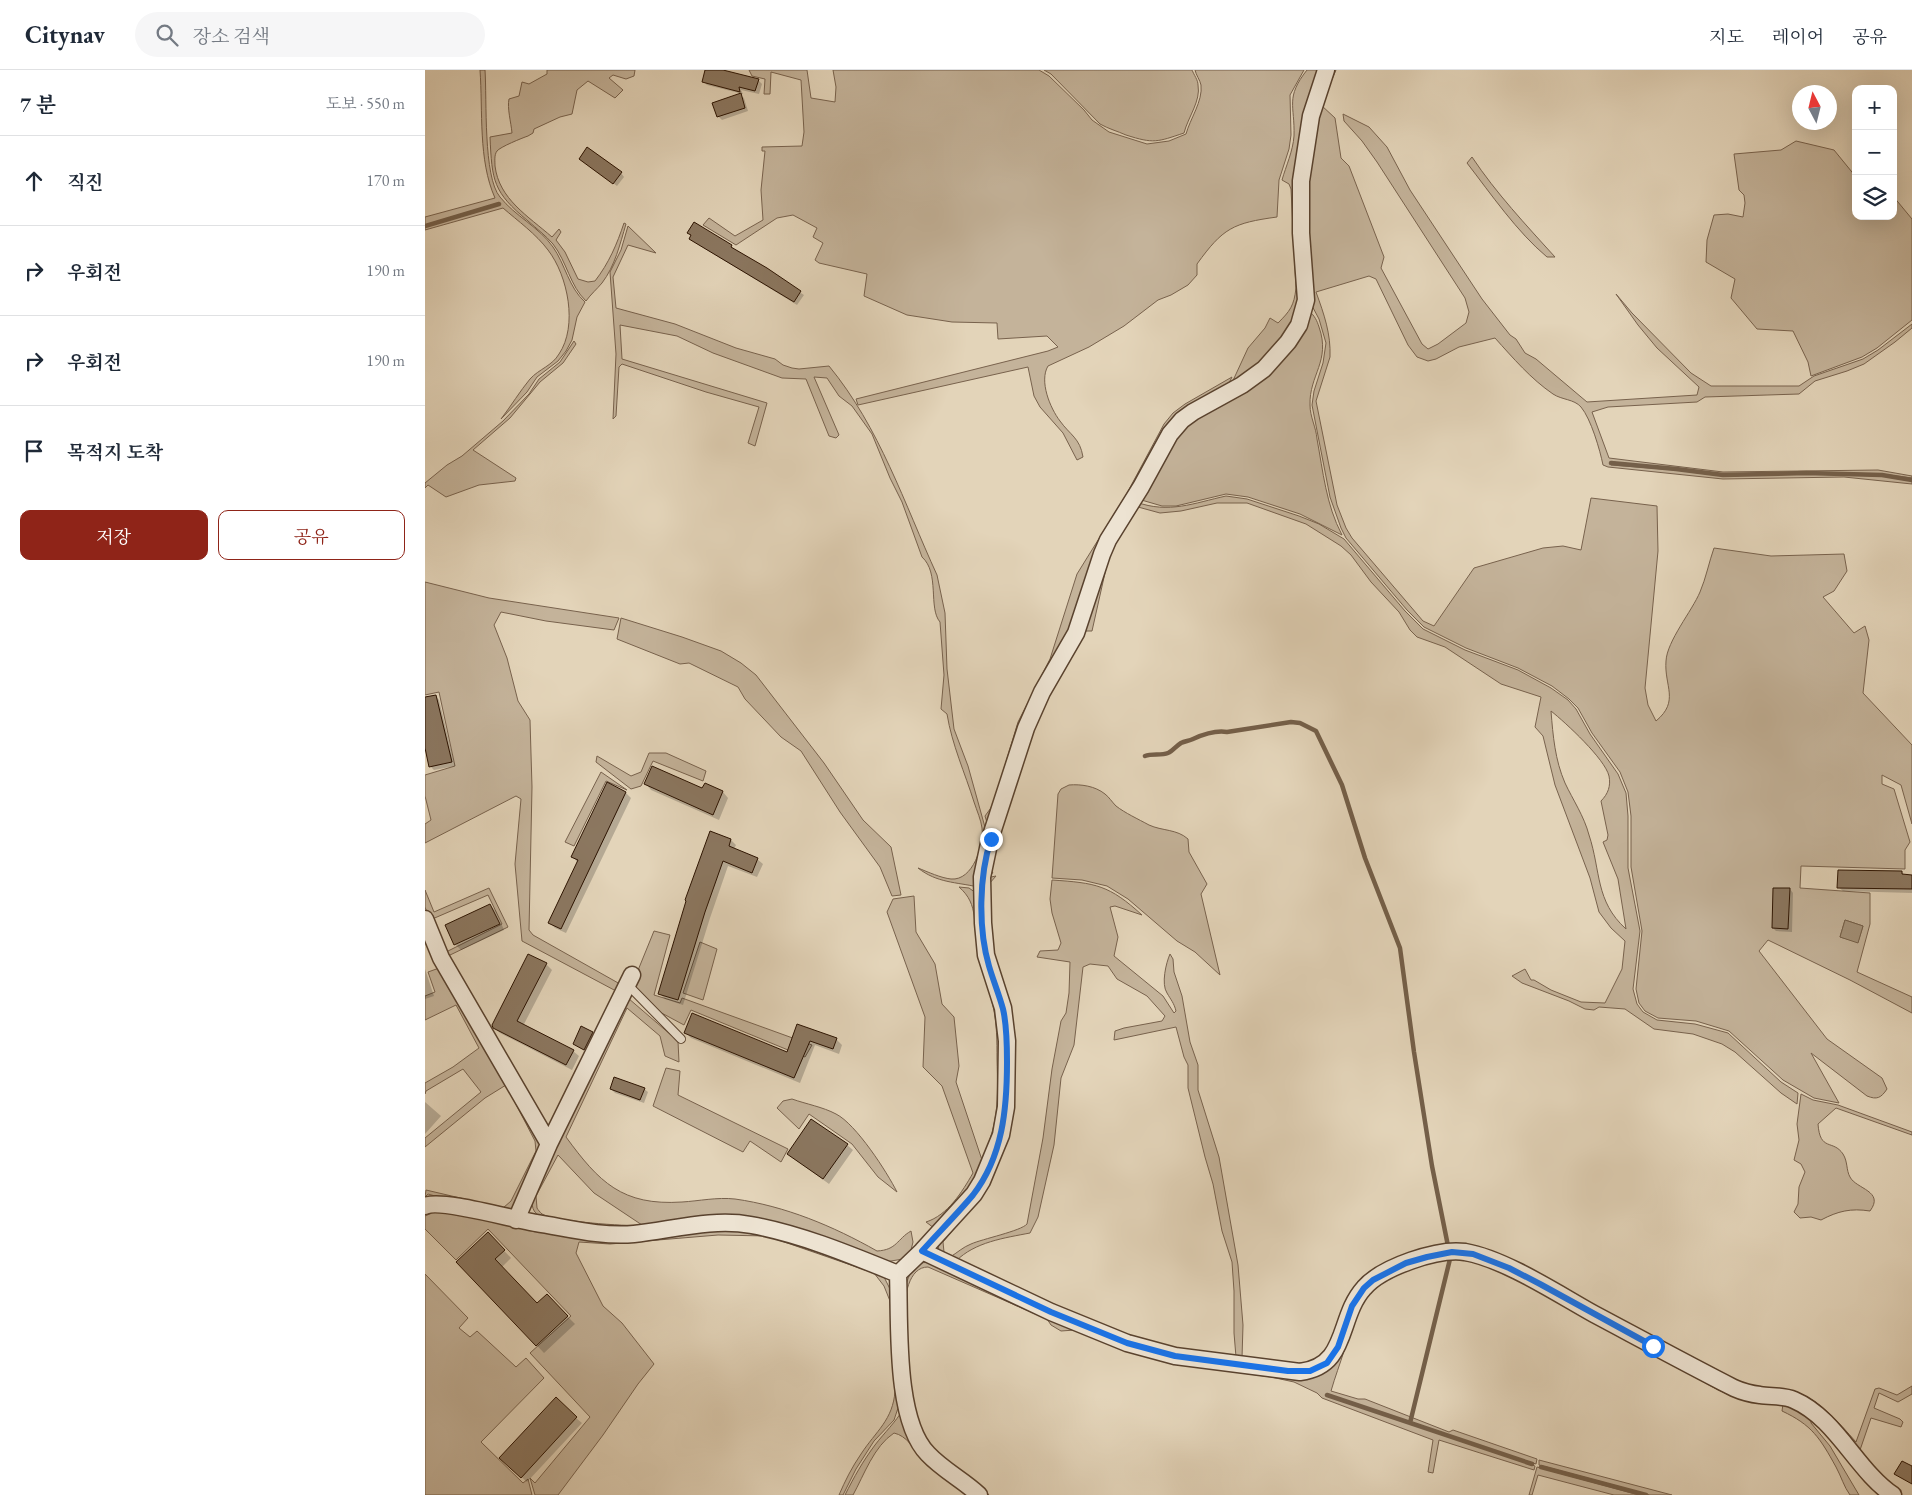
<!DOCTYPE html>
<html lang="ko">
<meta charset="utf-8">
<style>
:root{--surface:#fff;--page:#f6f6f7;--text:#1f2937;--muted:#747a83;--line:#e0e1e3;--accent:#8f2418}
body{margin:0;font-family:"EB Garamond","Noto Serif KR",serif;background:var(--page);color:var(--text)}
.controls{position:absolute;right:15px;top:15px;display:grid;overflow:hidden;border-radius:10px;box-shadow:0 5px 20px #0002}
.controls button{width:45px;height:45px;display:grid;place-items:center;padding:0;border:0;border-bottom:1px solid var(--line);background:var(--surface);color:var(--text);font:25px sans-serif}
.compass{position:absolute;left:1367px;top:15px;width:45px;height:45px;border-radius:50%;background:var(--surface);box-shadow:0 5px 20px #0002;rotate:353deg}
.stop{position:absolute;width:15px;height:15px;margin:-11px;border:4px solid #1a73e8;border-radius:50%;background:#fff}
.stop.end{background:#1a73e8;border-color:#fff;box-shadow:0 1px 5px #0008}
.list{margin:0;padding:0;list-style:none}
h2{display:flex;justify-content:space-between;align-items:center;height:65px;margin:0;padding:0 20px;font-size:21px}
h2 small{font-size:16px;font-weight:400;color:var(--muted)}
.list li{display:grid;grid-template-columns:32px 1fr auto;gap:15px;align-items:center;box-sizing:border-box;height:90px;padding:0 20px;border-top:1px solid var(--line)}
.list b{display:block;font-size:19px;white-space:nowrap}
.list em{font-size:16px;font-style:normal;color:var(--muted)}
.actions{display:flex;gap:10px;padding:15px 20px}
.actions a{flex:1;padding:11px 0;border:1px solid var(--accent);border-radius:10px;text-align:center;font-size:18px;color:var(--accent)}
.actions .main{background:var(--accent);color:#fff}
.icon{flex:none;width:28px;height:28px;fill:none;stroke:currentColor;stroke-width:2;stroke-linecap:round;stroke-linejoin:round}
.map{position:relative;flex:none;width:1487px;height:1425px;overflow:hidden}
header{display:flex;align-items:center;gap:30px;box-sizing:border-box;height:70px;padding:0 25px;background:var(--surface);border-bottom:1px solid var(--line)}
header strong{font-size:24px}
nav{display:flex;gap:28px;margin-inline-start:auto;font-size:18px}
.search{width:350px;height:45px;background:var(--page);display:flex;align-items:center;gap:12px;box-sizing:border-box;padding:0 18px;border-radius:28px;color:var(--muted);font-size:19px}
main{display:flex}
aside{flex:1;background:var(--surface)}
.map>svg:first-child{display:block}
.green{fill:#c4b39a;stroke:#78624d;fill-rule:evenodd}
.water{fill:#a4927a;stroke:#745f49}
.shadow{fill:#0003}
.lines{fill:none;stroke-linecap:round;stroke-linejoin:round}
.stream{stroke:#745f49;stroke-width:4.5}
.building{fill:#8b7760;stroke:#2b1200}
.lane-casing{stroke:#59422e;stroke-width:10}
.street-casing{stroke:#59422e;stroke-width:19}
.lane{stroke:#ede3d2;stroke-width:8}
.street{stroke:#ede3d2;stroke-width:16}
.route{stroke:#1a73e8;stroke-width:6}
</style>
<header>
<strong>Citynav</strong>
<div class="search"><svg class="icon" aria-label="search" viewBox="0 0 24 24"><circle cx="10" cy="10" r="6"/><path d="M15 15l6 6"/></svg>장소 검색</div>
<nav><a>지도</a><a>레이어</a><a>공유</a></nav>
</header>
<main>
<aside>
<h2>7 분<small>도보 · 550 m</small></h2>
<ul class="list">
<li><svg class="icon" aria-label="ahead" viewBox="0 0 24 24"><path d="M12 20V5M6 11l6-6 6 6"/></svg><div><b>직진</b></div><em>170 m</em></li>
<li><svg class="icon" aria-label="right" viewBox="0 0 24 24"><path d="M7 20v-9h11M14 6l5 5-5 5"/></svg><div><b>우회전</b></div><em>190 m</em></li>
<li><svg class="icon" aria-label="right" viewBox="0 0 24 24"><path d="M7 20v-9h11M14 6l5 5-5 5"/></svg><div><b>우회전</b></div><em>190 m</em></li>
<li><svg class="icon" aria-label="arrive" viewBox="0 0 24 24"><path d="M6 21V4h12l-3 4 3 4H6"/></svg><div><b>목적지 도착</b></div></li>
</ul>
<div class="actions"><a class="main">저장</a><a>공유</a></div>
</aside>
<div class="map">
<svg width="1487" height="1425" viewBox="0 0 1487 1425">
<rect width="100%" height="100%" fill="#e3d4b9"/>
<filter id="stains"><feTurbulence type="fractalNoise" baseFrequency=".004" numOctaves="4"/><feColorMatrix values="0 0 0 0 .2 0 0 0 0 .09 0 0 0 0 .02 0 0 0 .5 -.17"/></filter>
<radialGradient id="worn" r=".72"><stop offset=".6" stop-color="#630" stop-opacity="0"/><stop offset="1" stop-color="#630" stop-opacity=".3"/></radialGradient>
<path class="green" d="M55,0H60C62,29 58,107 75,127C90,146 114,157 128,177C140,194 144,218 160,232L152,247L147,270L141,281L133,291L112,307L102,322L76,349C86,336 95,321 105,309C114,299 127,296 134,284C153,256 143,206 123,180C111,164 93,151 78,138L0,160V157L74,135L73,133L0,155V147L70,128C53,90 58,41 55,0Z
M122,0H210L209,6L201,9L188,5L184,8L198,20L190,28L163,11L152,20L147,44L135,47L109,59L108,63L103,66C97,68 75,77 72,81C69,85 70,91 70,96C74,129 103,146 127,167L134,159L136,162L131,170L140,182L153,209L163,212L170,211C184,193 192,174 199,153L201,154C195,174 190,196 177,213C172,219 166,224 161,231C145,216 142,192 128,174C121,166 111,158 103,151C68,122 67,111 65,67L87,63C86,52 82,38 84,29L94,26L97,12L104,14L122,4Z
M324,0H382L386,28L410,32L411,17L408,0H614L624,6L659,40L667,50L684,62L722,74L744,71L761,64C765,49 778,31 776,15C775,10 771,5 770,0H879L865,25L866,65L864,79L854,110L852,147C808,153 798,158 772,194V205L763,215L746,225L733,230L699,256L664,277L623,296C614,311 625,338 635,351C645,365 655,368 658,387L652,390L638,363L615,337L609,326L603,297L433,335L431,329L623,281L633,277L622,266L573,269L572,253L527,252L482,245L439,226L442,204L394,193L390,190L398,173L388,167L392,158L368,145L352,148L311,175L278,155L284,148L310,166L338,150L336,120L340,81H337V77L377,76L379,62L376,10L346,2L345,24H339L340,9L327,6Z
M619,0H767C769,5 773,10 773,15C776,31 763,47 759,63C732,72 729,74 701,65C692,61 684,59 675,54L626,4Z
M882,0H896L886,31L877,233L852,280L805,317L823,278L840,258L845,248L853,253C865,241 869,236 871,218L866,119L864,114L857,110C861,96 868,81 869,66C870,35 860,28 882,0Z
M907,0H911L896,35L910,48L916,88L924,96L959,187L956,198L997,274L1003,279L1013,274L1041,253L1044,242L1040,228L952,92L937,71L919,51L918,44L944,57L962,77L985,120L1057,229L1085,265L1091,269L1100,283L1111,289L1162,332L1272,325L1274,317L1232,278L1213,255L1191,224L1207,243L1266,303L1286,316H1374L1389,306L1438,289L1453,280L1487,254V258L1470,272L1439,294L1422,301L1390,311L1374,324L1280,327L1272,332L1183,337L1167,342L1184,388L1298,402L1453,400L1487,406V408L1457,404L1380,402L1298,404L1251,398L1186,392V395L1251,400L1298,406L1380,404L1457,406L1487,411V414L1419,407L1298,409L1183,397L1178,395C1175,380 1166,349 1156,337C1149,329 1137,330 1128,324C1106,309 1088,288 1070,268L1034,277L1011,289L1003,291L992,287L983,275L951,209L944,206L891,222C899,244 906,264 905,287L891,331L912,435L921,458L927,468L998,551L1009,556L1049,498L1118,478L1138,476L1156,480L1166,428L1232,436L1233,481L1220,618L1223,635L1231,651C1255,631 1239,616 1241,591C1242,571 1267,541 1275,522C1281,508 1284,492 1289,478L1346,486L1419,484L1422,501L1409,521L1398,527L1429,563L1440,556L1444,570L1438,623L1487,675V754L1476,715L1457,705V714L1469,719L1485,772L1480,780V799L1376,796L1375,818L1445,823V854L1432,902L1487,927V943L1425,910L1343,870L1334,881L1402,969L1457,1008L1462,1019C1456,1028 1452,1030 1442,1026L1386,983L1414,1033L1389,1028L1358,1010L1304,961L1271,951L1233,948L1220,941L1214,933L1211,919L1217,861L1206,797V746L1203,722L1195,702L1167,663L1153,638L1144,629L1127,616L1093,598L1041,578L999,557L982,540L921,468L916,458L905,427L887,335L889,321L898,293L901,273L894,249L885,232L878,136L882,89L888,45L896,22ZM1420,850L1438,856L1433,872L1415,867Z
M1371,71L1409,80L1431,107V146H1468V126L1487,149V250L1452,278L1437,287L1386,306L1383,292L1368,261L1332,259L1306,228L1310,209L1281,192L1282,170L1289,145L1303,144L1318,147L1320,133L1319,125L1314,120L1309,84L1356,80Z
M1047,87C1071,123 1101,155 1130,187H1122C1092,162 1066,124 1042,93Z
M203,156L231,183L203,175L188,207L191,238L250,254L311,278L350,289L358,295L367,298L374,299L404,296C455,358 479,433 512,505L520,543L522,599L529,659L543,696L563,768L553,817C531,812 512,813 493,798C503,802 516,808 526,809C548,811 559,775 557,758C556,750 552,741 549,732C540,703 527,675 522,644L516,639L519,605L515,552C503,538 515,503 497,487L477,432L465,408L447,364L427,336L414,326L402,308L389,307L414,365L411,368L404,366L381,309L357,308L288,283L252,266L195,255L197,289L342,333L330,376L323,373L334,337L281,322L197,294L194,297L191,346L188,349L191,284L185,202L196,180Z
M884,241C890,246 892,251 894,257C906,291 884,305 885,335C885,347 891,357 892,369C898,401 901,435 917,465L875,444L823,427L801,424L751,436H737L713,429L757,356L806,324Z
M149,271L151,274L138,293L115,312L85,348L48,380L91,408L90,411L54,415L21,427L3,415L0,418V413L22,395L37,386L78,351L104,324L114,309L135,292Z
M807,307L802,317L770,336L699,439L565,763L560,746L568,735L593,652L625,589L652,504L701,425L739,354L748,343L760,334Z
M801,426L822,429L874,446L894,454L919,469L980,541L998,559L1040,580L1093,600L1126,618L1143,630L1151,639L1165,664L1193,704L1201,723L1203,746V798L1215,861L1208,919L1212,934L1218,942L1232,950L1270,954L1303,963L1356,1012L1373,1023L1372,1034L1356,1023L1310,982L1297,974L1268,964L1229,959L1200,939L1174,937L1169,940L1160,939L1144,931L1097,913L1087,906L1100,899L1106,910H1109L1126,920L1156,932L1180,933L1197,899L1200,871L1186,858L1174,842L1165,808L1130,715L1118,666L1110,657L1116,627L1076,614L1020,577L992,567L985,560L974,542L946,512L926,485L916,476L881,454L822,433H792L756,441L735,443L713,437L711,439L684,485L667,561H659L617,637L584,732L565,799L568,803L562,804L598,680L675,498L711,432C744,444 769,433 801,426ZM1126,641C1141,653 1180,689 1184,706C1186,716 1183,724 1176,731L1183,765L1182,770L1178,772L1193,809L1201,859C1170,831 1176,801 1164,765C1159,746 1148,730 1140,713C1130,690 1128,666 1126,641Z
M0,512L64,528L194,548L189,560L121,551L76,542L69,555L82,588L93,631L105,650L107,717L104,860L108,865L195,914L191,921L97,871L90,794L96,729L91,726L0,773V754L6,750L0,726V705L30,696L14,622L0,625Z
M196,548L257,567L296,581L316,593L331,605L399,693L438,750L466,777L476,825L467,826L455,797L415,742L376,681L356,667L320,629L313,617L264,593L255,594L192,569Z
M224,683H241L281,701L278,711L228,691L216,716L206,719L171,692L172,686L206,706L216,702Z
M176,702L202,720L181,711L149,776L140,772Z
M644,715C656,714 670,716 680,724C684,727 687,732 691,736C700,743 713,749 724,755C737,761 752,759 763,769L764,782L782,814L776,824L795,905L770,882L752,871L703,829L682,816L657,810L627,808L633,724L636,719Z
M571,806L564,814L565,878L586,942L589,977L587,1037L579,1079L574,1086L563,1118L518,1172L519,1182L525,1187C532,1183 538,1177 546,1174C557,1169 596,1161 602,1154L618,1068L627,999L636,951L641,943L644,923L645,892L612,887L615,881L633,880L636,873L627,843L625,829L627,810C671,813 684,815 717,845L690,836L685,837L693,867L689,886L738,926L749,943L751,941C749,933 746,930 742,923C736,914 741,893 745,884L748,889L749,902L757,926L765,972L773,995V1020L794,1087L813,1195L818,1255L817,1288C827,1289 837,1289 847,1290C859,1292 869,1297 881,1295C911,1289 909,1255 920,1234C927,1220 938,1209 950,1200L954,1202L941,1213L925,1233L912,1269L903,1287L893,1295L872,1299L744,1281L709,1272L648,1248L517,1187L514,1181L513,1173L550,1129L562,1110L576,1074L583,1047L586,1025L583,953L580,931L563,875L561,808ZM665,894L683,896L692,909L722,926L740,946L737,951L699,958L690,961L689,970L751,957L759,987L763,995V1018L780,1087L788,1114L797,1161L807,1192L809,1221V1263L811,1287L749,1279L720,1273L615,1230L531,1191C550,1172 579,1168 605,1163L613,1147L629,1075L636,1008L649,975L658,897Z
M534,817L544,818L551,823L573,935L576,1048L546,1118L509,1158L501,1152C523,1145 537,1122 548,1103L517,1016L498,997L500,947L462,842L468,829L489,826L491,862L510,894L517,934L529,947L534,996L531,1012L557,1090C574,1051 573,1031 572,989C572,971 572,954 568,936C564,917 556,899 553,880C547,855 555,835 534,817Z
M64,818L83,857L23,886L21,882L77,854L63,825L5,850L0,837V820L9,842Z
M229,861L245,865L229,925L255,933L257,928L387,975L380,987L266,940L259,955L231,940L207,915Z
M275,872L292,879L278,930L258,923Z
M17,897L117,1071L90,1139L77,1145L3,1124L0,1127L1,1120L78,1138L86,1131L111,1081L110,1071L81,1015L60,1028L0,1077V1068L56,1022L38,999L1,1021L0,1024V1013L28,997L54,978L31,935L0,950V926L10,922L3,902Z
M203,928L253,971L254,992L240,986L235,966L202,938L141,1067C174,1112 197,1136 257,1132C274,1131 292,1127 310,1129C360,1136 408,1156 452,1181C472,1180 472,1169 486,1161L488,1172L485,1184L478,1189L460,1192L365,1160L211,1161L117,1148C107,1142 106,1136 108,1125ZM133,1085L169,1123L217,1155C202,1157 128,1151 117,1144C115,1142 113,1140 112,1138L111,1126Z
M241,998L255,1001L253,1025L363,1079L356,1092L325,1071L318,1082L228,1036Z
M1376,1024L1388,1030L1413,1035L1487,1062V1065L1411,1038L1393,1054C1395,1082 1408,1069 1418,1084C1423,1092 1421,1100 1425,1107C1431,1119 1460,1121 1445,1141C1426,1138 1413,1141 1396,1150L1386,1147L1375,1148L1369,1142L1373,1134L1374,1117L1380,1102L1376,1094L1369,1090L1374,1070L1372,1054Z
M367,1029C381,1034 398,1037 411,1044C431,1054 462,1102 472,1122L453,1107L427,1074L384,1044L374,1059L352,1038L358,1031Z
M8,1142H26L119,1160L308,1157L379,1173L459,1207L469,1227L475,1332L469,1350L449,1371L431,1399L418,1425H414C420,1411 427,1397 436,1384C451,1361 468,1350 470,1321L465,1231L459,1216L449,1203L342,1166L293,1165L185,1174L154,1172L151,1183L178,1236L197,1253L229,1294L213,1314L178,1365L133,1425H110L105,1408L110,1413L165,1347L105,1283L146,1246L63,1159L31,1190L0,1159V1146Z
M1035,1186C1082,1192 1125,1223 1166,1246L1165,1248L1070,1198C1056,1194 1041,1190 1026,1189C993,1189 955,1208 936,1234C927,1248 924,1266 919,1281C915,1294 910,1307 906,1321L933,1329H940L1024,1362L1028,1360L1112,1389L1111,1394L901,1325L1110,1396L1109,1400L1014,1370L1008,1403L1003,1402L1008,1370L897,1328L892,1323L869,1312L846,1307L744,1293L729,1289L650,1260L636,1261L626,1255L622,1249L503,1197C465,1197 481,1307 486,1331C489,1343 493,1356 499,1367C507,1380 518,1392 531,1400C542,1407 556,1414 564,1425H559C551,1416 541,1411 531,1405C517,1396 506,1383 498,1369C482,1340 463,1218 492,1195C497,1191 505,1193 511,1193L665,1262L734,1286L878,1308C925,1302 916,1255 939,1224C959,1197 1003,1187 1035,1186Z
M0,1204L43,1248L34,1258L45,1267L52,1261L91,1297L101,1288L119,1308L56,1372L98,1413L103,1409L107,1425H0Z
M1168,1247L1305,1320C1313,1323 1322,1327 1331,1328C1342,1329 1355,1328 1365,1332C1408,1350 1428,1397 1463,1425H1455L1417,1381L1386,1350V1353L1405,1376L1434,1425H1425C1419,1417 1416,1406 1411,1397C1395,1368 1387,1355 1357,1341L1358,1334L1328,1332L1309,1327L1293,1320L1167,1249Z
M1487,1316V1324L1473,1332L1454,1323L1449,1338L1475,1349L1478,1352L1476,1357L1446,1348L1434,1383L1404,1351L1325,1317C1338,1318 1352,1318 1364,1320C1392,1326 1413,1352 1431,1372L1450,1319L1454,1318L1472,1325Z
M479,1338L496,1387C488,1378 482,1366 469,1363C449,1376 439,1405 428,1425H420C429,1407 438,1391 450,1375C460,1362 470,1353 479,1338Z
M1114,1390L1247,1425H1225L1114,1395Z
M1112,1397L1214,1425H1189L1113,1405L1107,1425H1104Z"/>
<path class="water" d="M1420,850L1438,856L1433,873L1415,867Z"/>
<path class="shadow" d="M281,0H294L333,10L337,14L334,24L316,20L318,24L282,15L278,11Z
M315,25L319,28L323,41L297,50L293,46Z
M159,92L196,103L199,107L192,116Z
M264,163L306,176L309,180L379,225L372,235L269,172L265,169L267,166Z
M11,626L14,630L30,696L9,700L6,697L0,673V628Z
M183,714L201,723L206,728L141,863L130,858L125,853L153,793L148,787Z
M221,714L278,720L280,714L298,722L303,728L294,750L226,720Z
M306,770L311,775L309,779L332,789L338,794L332,807L303,796L285,848L258,935L240,929L235,924Z
M1477,802L1480,806H1487V823L1418,821L1413,817Z
M1365,819L1368,823L1367,862L1351,861L1348,858Z
M65,835L71,841L79,860L36,880L30,874Z
M121,894L127,900L98,956L148,981L154,986L147,1000L75,963L69,957Z
M0,899L9,926L0,929Z
M373,955L411,969L417,975L414,984L390,975L375,1013L266,968L260,962L363,984Z
M167,963L171,967L163,982L149,974Z
M186,1019H219L223,1022L219,1033L190,1023Z
M0,1032L16,1046L0,1064Z
M422,1075L428,1080L404,1114L363,1084Z
M63,1164L86,1188L77,1197L112,1235L122,1226L150,1254L119,1283L33,1192Z
M151,1348L157,1353L102,1412L82,1394Z"/>
<g class="lines">
<path class="stream" d="M0,156L74,134
M1186,393L1251,399L1298,405L1381,403L1457,405L1487,410
M720,686C727,683 736,686 743,683C748,681 751,676 756,673C760,671 764,671 768,669C779,664 790,660 802,662L866,652L875,653L891,661L917,715L940,788L975,878L989,982L1007,1096L1023,1176
M902,1325L1107,1394
M985,1353L1025,1189
M1116,1397L1221,1425"/>
</g>
<path class="building" d="M280,0H298L334,9L330,21L314,17L315,22L277,12Z
M316,23L320,38L292,47L287,33Z
M162,77L197,102L188,114L154,89Z
M269,152L307,175L306,177L342,198L376,221L369,232L264,169L266,165L262,163Z
M11,625L27,692L4,697L0,678V627Z
M227,696L277,718L280,713L298,721L288,745L219,714Z
M182,712L201,722L136,859L123,853L153,790L146,787Z
M285,761L306,769L304,776L333,788L327,803L298,791L280,842L253,930L233,924L261,831L260,830Z
M1413,800L1477,801V804L1487,805V819L1412,818Z
M1348,818H1365L1363,859L1347,858Z
M65,834L75,854L29,875L20,855Z
M103,884L122,893L92,951L149,980L141,995L68,958L67,955Z
M267,943L362,982L372,954L412,968L408,979L385,971L369,1008L259,963Z
M156,956L168,962L159,980L148,974Z
M189,1007L220,1018L215,1030L185,1019Z
M386,1049L423,1074L398,1109L362,1084Z
M63,1162L80,1180L70,1189L112,1233L122,1224L143,1246L111,1276L31,1192Z
M131,1327L152,1347L96,1408L74,1388Z
M1477,1391L1487,1396V1414L1469,1404Z"/>
<g class="lines">
<defs>
<path id="lane" d="M202,914L256,969"/>
<path id="street" d="M0,849L16,888L124,1074
M0,1136C15,1128 90,1150 111,1153C143,1158 176,1167 209,1164C247,1160 287,1148 326,1155C376,1164 426,1185 473,1204
M91,1150L124,1074L207,905
M497,1181L626,1242L702,1273L750,1286L875,1302C924,1296 912,1248 939,1218C957,1197 1013,1178 1040,1182C1080,1189 1133,1224 1169,1244C1216,1269 1262,1294 1309,1318C1318,1322 1326,1324 1335,1325C1346,1327 1358,1325 1369,1330C1411,1348 1432,1401 1468,1425
M554,1425C538,1410 518,1400 503,1384C469,1350 475,1250 473,1204L497,1181L549,1124L557,1111L576,1065L581,1037L582,971L578,938L561,885L558,853L557,807L565,769L601,658L617,622L651,563L677,484L683,470L716,417L745,364L757,350L768,342L817,315L839,299L863,272L874,255L881,230L876,163V111L886,46L901,0"/>
</defs>
<use href="#lane" class="lane-casing"/>
<use href="#street" class="street-casing"/>
<use href="#lane" class="lane"/>
<use href="#street" class="street"/>
</g>
<g class="lines">
<path class="route" d="M566,769C554,806 553,858 564,896C568,910 574,924 578,939C582,956 582,974 582,992C582,1038 578,1086 548,1125C532,1144 514,1162 497,1181L626,1242L702,1273L750,1286L863,1301H885L902,1293L913,1277L927,1236L939,1218L948,1210L981,1193L1002,1187L1027,1182L1048,1184L1084,1198L1115,1214L1228,1276"/>
</g>
<rect width="100%" height="100%" filter="url(#stains)"/>
<rect width="100%" height="100%" fill="url(#worn)"/>
</svg>
<div class="controls">
<button>+</button>
<button>−</button>
<button><svg class="icon" aria-label="layers" viewBox="0 0 24 24"><path d="M12 4l9 5-9 5-9-5zM3 14l9 5 9-5"/></svg></button>
</div>
<svg class="compass" viewBox="-18 -18 36 36"><path d="M0-13l5 13h-10z" fill="#e53935"/><path d="M0 13l5-13h-10z" fill="#747a83"/></svg>
<div class="stop" style="left:1228px;top:1276px"></div>
<div class="stop end" style="left:566px;top:769px"></div>
</div>
</main>
